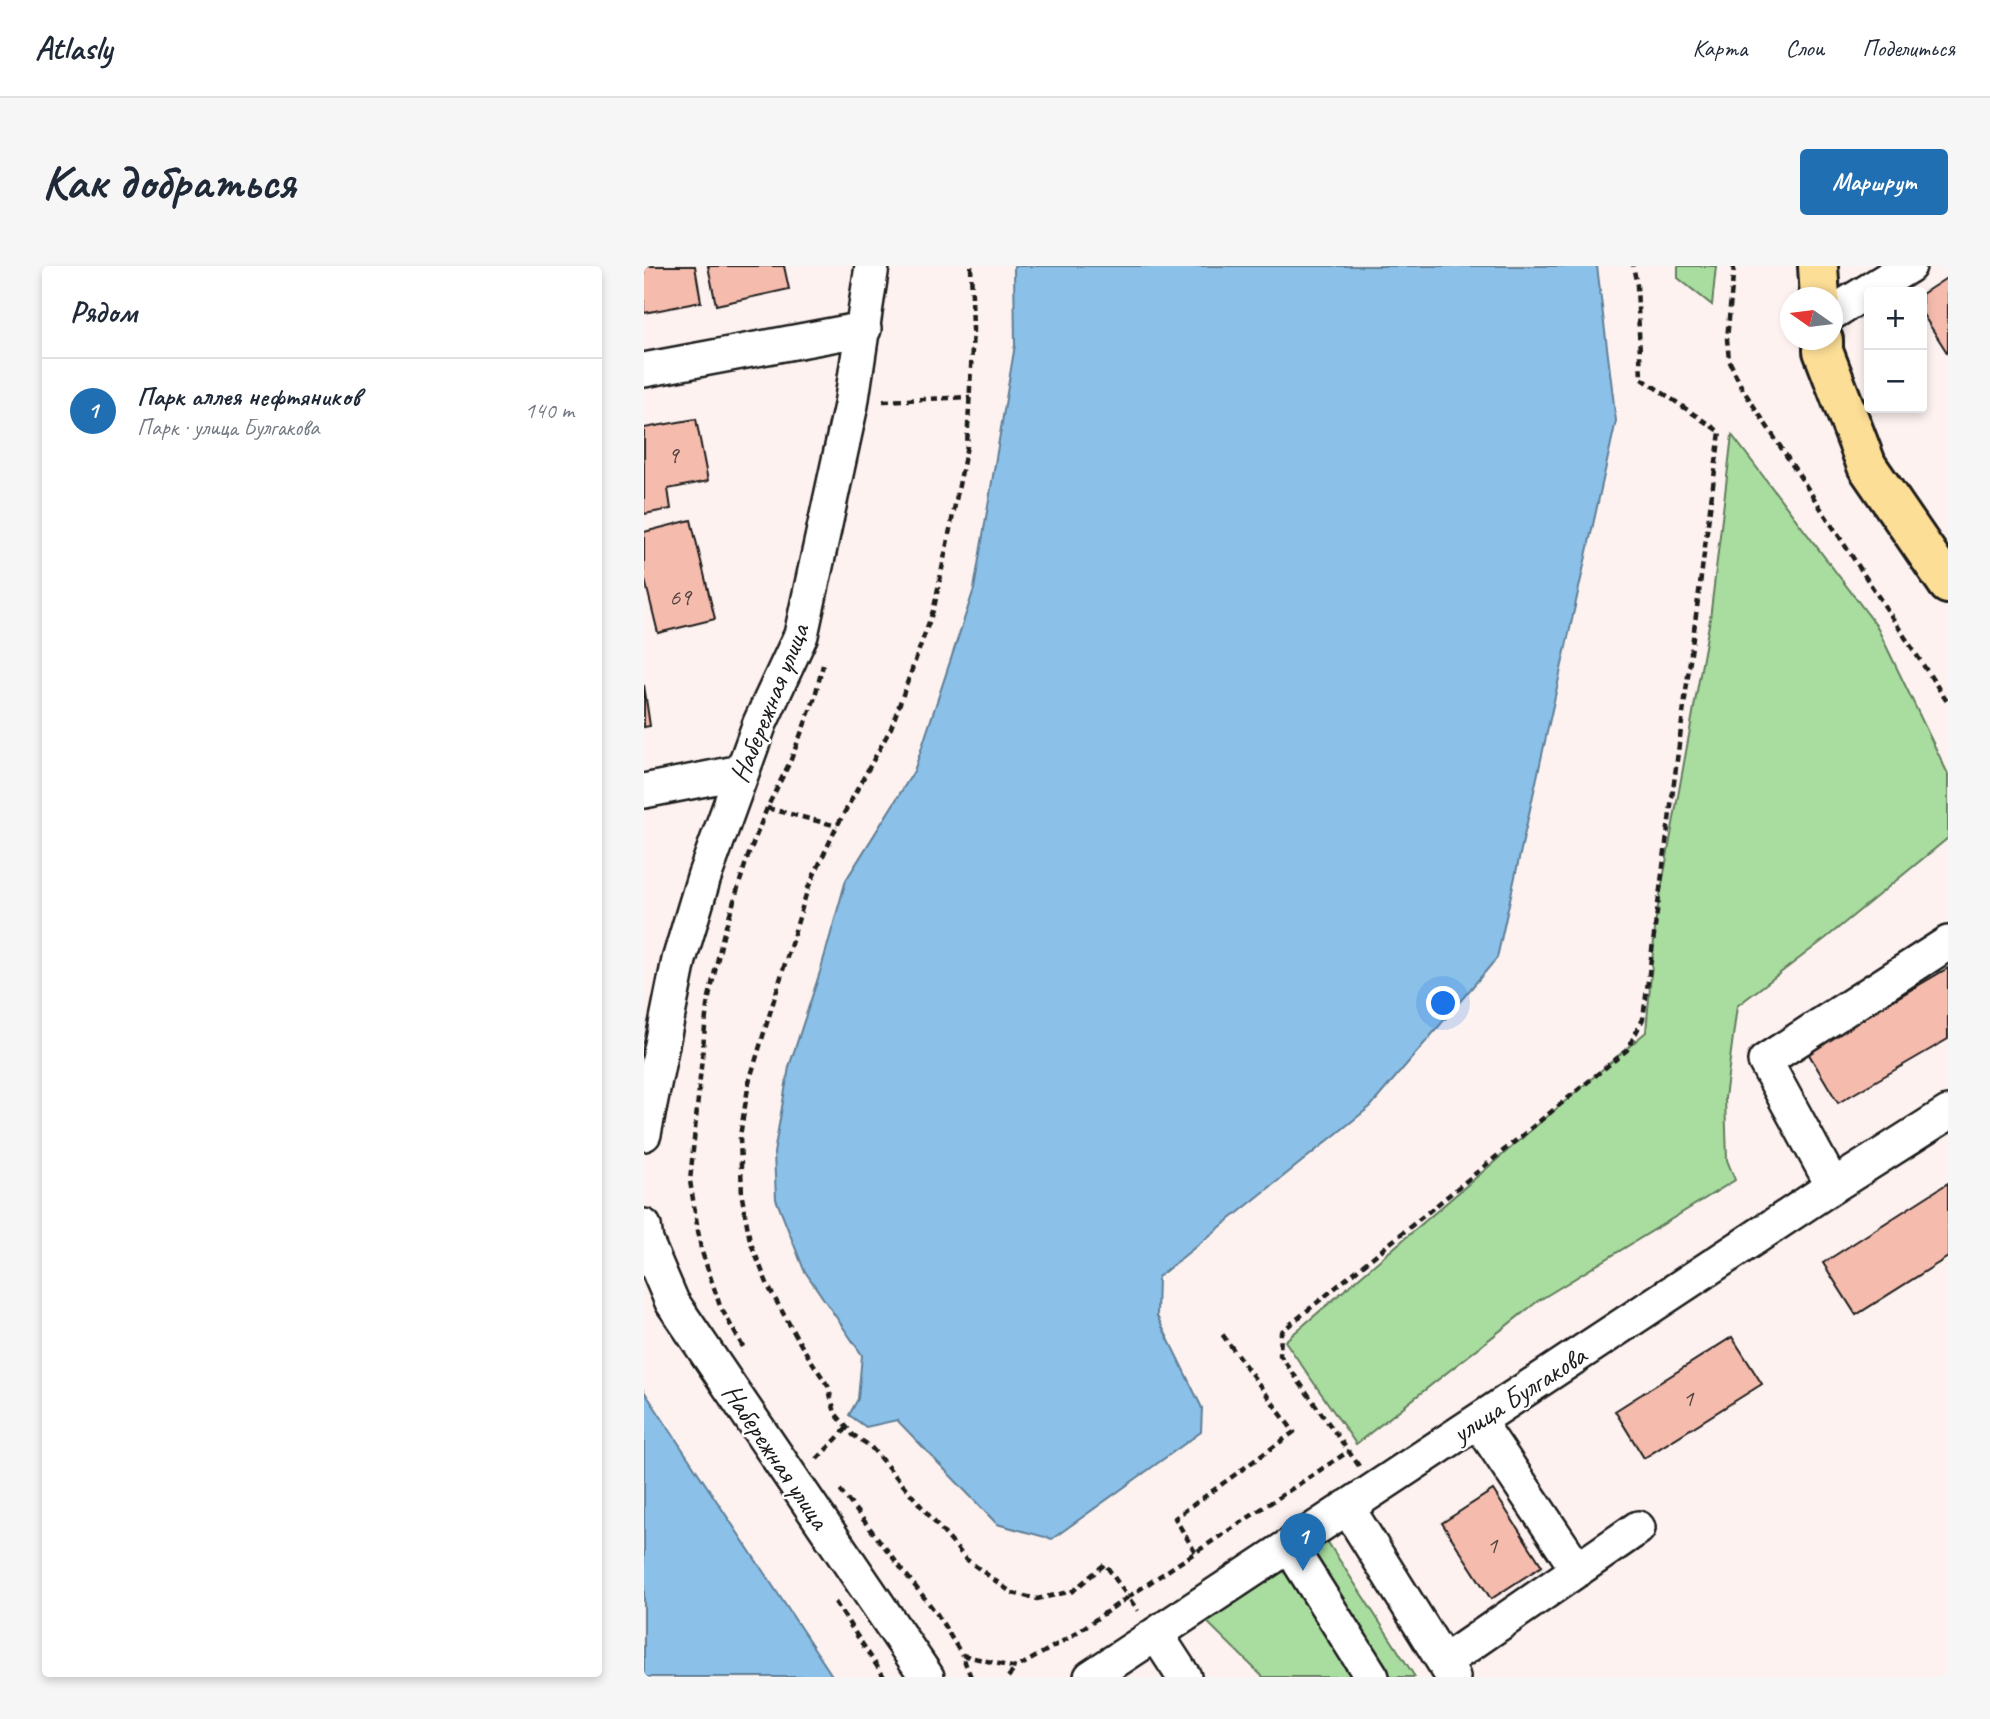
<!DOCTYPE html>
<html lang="ru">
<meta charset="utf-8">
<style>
:root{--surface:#fff;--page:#f6f6f7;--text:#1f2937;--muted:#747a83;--line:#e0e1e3;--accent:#1f6fb2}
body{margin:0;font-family:Caveat,sans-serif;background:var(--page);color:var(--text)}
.controls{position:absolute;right:21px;top:21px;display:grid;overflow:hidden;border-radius:7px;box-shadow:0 4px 10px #0003}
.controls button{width:63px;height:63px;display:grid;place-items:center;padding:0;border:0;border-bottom:2px solid var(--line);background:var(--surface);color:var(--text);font:35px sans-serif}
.compass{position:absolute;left:1136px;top:21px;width:63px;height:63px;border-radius:50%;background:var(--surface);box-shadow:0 4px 10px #0003;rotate:284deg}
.you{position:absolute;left:800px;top:738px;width:24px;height:24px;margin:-18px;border:5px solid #fff;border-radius:50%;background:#1a73e8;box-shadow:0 0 0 10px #1a73e833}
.badge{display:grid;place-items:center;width:46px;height:46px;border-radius:50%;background:var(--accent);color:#fff;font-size:23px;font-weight:700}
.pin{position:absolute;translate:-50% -58px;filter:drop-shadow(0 2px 4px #0008)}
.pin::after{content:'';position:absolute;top:37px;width:24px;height:21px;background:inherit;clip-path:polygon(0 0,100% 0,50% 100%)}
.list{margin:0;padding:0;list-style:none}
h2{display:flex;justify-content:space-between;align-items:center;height:91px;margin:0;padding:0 28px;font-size:30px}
h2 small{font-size:23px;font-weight:400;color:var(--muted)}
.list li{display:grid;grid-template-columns:46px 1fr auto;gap:21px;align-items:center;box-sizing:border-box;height:105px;padding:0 28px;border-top:2px solid var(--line)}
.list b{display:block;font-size:26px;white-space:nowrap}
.list p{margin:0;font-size:23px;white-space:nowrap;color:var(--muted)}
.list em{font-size:23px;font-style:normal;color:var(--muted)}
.map{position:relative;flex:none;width:1304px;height:1411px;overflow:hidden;border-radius:7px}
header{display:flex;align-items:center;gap:42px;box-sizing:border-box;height:98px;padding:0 35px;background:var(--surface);border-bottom:2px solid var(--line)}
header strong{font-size:33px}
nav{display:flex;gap:38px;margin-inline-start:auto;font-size:24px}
.intro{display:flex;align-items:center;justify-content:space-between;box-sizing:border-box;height:168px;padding:0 42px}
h1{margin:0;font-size:49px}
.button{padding:18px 32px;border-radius:7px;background:var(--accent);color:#fff;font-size:24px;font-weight:700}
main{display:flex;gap:42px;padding:0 42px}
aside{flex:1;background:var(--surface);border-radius:7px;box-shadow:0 4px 10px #0003}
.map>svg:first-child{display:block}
.green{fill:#a9dd9f;stroke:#627c5e;stroke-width:2}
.water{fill:#8bc0e8;stroke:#5f7e96;stroke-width:2}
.building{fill:#f5bcae;stroke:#1c1c1c;stroke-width:2}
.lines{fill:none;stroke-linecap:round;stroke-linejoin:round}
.minor-casing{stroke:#1c1c1c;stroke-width:38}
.major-casing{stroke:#1c1c1c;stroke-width:44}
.path{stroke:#1c1c1c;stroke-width:4.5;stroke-dasharray:7 5;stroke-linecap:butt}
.minor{stroke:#fff;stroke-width:33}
.major{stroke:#fdde96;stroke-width:38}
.labels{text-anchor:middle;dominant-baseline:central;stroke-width:5;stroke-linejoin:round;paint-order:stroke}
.number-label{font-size:24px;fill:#524440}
.street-label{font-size:28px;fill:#1c1c1c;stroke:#fff}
</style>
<header>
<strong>Atlasly</strong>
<nav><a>Карта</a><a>Слои</a><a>Поделиться</a></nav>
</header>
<div class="intro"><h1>Как добраться</h1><a class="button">Маршрут</a></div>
<main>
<aside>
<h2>Рядом<small></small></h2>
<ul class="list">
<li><span class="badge">1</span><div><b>Парк аллея нефтяников</b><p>Парк · улица Булгакова</p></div><em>140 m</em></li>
</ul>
</aside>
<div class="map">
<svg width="1304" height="1411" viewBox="0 0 1304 1411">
<rect width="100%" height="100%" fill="#fdf2ef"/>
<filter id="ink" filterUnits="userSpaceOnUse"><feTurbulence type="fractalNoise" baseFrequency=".0143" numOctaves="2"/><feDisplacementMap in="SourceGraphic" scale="14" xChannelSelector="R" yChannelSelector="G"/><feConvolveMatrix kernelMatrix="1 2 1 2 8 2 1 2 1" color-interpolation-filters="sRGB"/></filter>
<g filter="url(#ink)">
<path class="green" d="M1034,0H1072L1068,39L1034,12Z
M1088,169L1232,359L1304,508V572L1182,672L1093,740L1081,832L1083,894L1091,914L894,1035L712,1178L641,1075L1002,766L1012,652L1066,353Z
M676,1264L771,1411H619L553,1346Z"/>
<path class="water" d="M370,0H953L972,155L853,692L727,840L514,1011L513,1050L558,1142L557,1166L408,1273L353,1258L253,1154L222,1161L205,1149L214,1133L218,1089L160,1004L132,933L130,887L145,801L176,706L202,614L270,505L330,323L371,79Z
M0,1125L189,1411H0Z"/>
<path class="building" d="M0,0H51L57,36L0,47Z
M64,0H140L145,23L72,39Z
M1304,11V88L1278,47V28Z
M52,153L64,215L24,223L27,243L0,248V162Z
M47,254L71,353L14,367L0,310V266Z
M0,419L6,460L0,461Z
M1304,702V773L1194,837L1163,785Z
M1304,917V991L1212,1049L1179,997Z
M1088,1071L1118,1118L1000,1192L971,1145Z
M849,1224L898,1300L847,1333L798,1257Z"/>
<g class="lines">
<defs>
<path id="minor" d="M1188,47L1265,0
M0,104L220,63
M0,525L97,506
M0,868L35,694L60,611L116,457L157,369L207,139L228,0
M1189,920L1121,795L1304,677
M0,960L2,975L28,1036L283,1411
M834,1155L934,1304
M703,1241L809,1411
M656,1297L728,1411
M512,1368L540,1411
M800,1396L994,1262
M447,1411L1189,920L1304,847"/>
<path id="major" d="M1174,0L1176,32
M1179,74V85L1223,200L1304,318"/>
</defs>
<use href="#minor" class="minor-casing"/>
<use href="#major" class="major-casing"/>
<path class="path" d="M327,0L329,63L323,180L290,342L247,462L193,560L164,622L105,816L96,870L98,931L106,975L125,1022L157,1079L184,1120L191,1147L209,1169L226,1180L322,1293L368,1327L393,1333L429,1325L461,1298L484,1331L705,1185
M1090,0L1083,73L1085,94L1098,122L1304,437
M239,135L326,131
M123,542L193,560
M99,1081L76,1040L57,983L46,915L63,740L79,670L103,593L123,542L146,496L170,434L179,399
M173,1193L203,1162
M715,1200L636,1089L637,1066L983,784L999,753L1076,166L997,112L993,19L989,0
M196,1224L293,1348L318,1389
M551,1286L531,1252L650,1166L578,1068
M191,1336L240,1411
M327,1411L318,1389L372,1402L426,1371L484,1331L494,1345
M364,1411L372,1402"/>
<use href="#minor" class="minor"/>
<use href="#major" class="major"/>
</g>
</g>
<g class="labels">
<g class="number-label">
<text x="29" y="189">9</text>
<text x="36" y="331">69</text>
<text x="1044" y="1132">1</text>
<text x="848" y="1279">1</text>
</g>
<g class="street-label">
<text transform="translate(125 437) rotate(-68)">Набережная улица</text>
<text transform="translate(875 1128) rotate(-33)">улица Булгакова</text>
<text transform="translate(132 1190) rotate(56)">Набережная улица</text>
</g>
</g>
</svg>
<div class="controls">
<button>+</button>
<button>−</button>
</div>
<svg class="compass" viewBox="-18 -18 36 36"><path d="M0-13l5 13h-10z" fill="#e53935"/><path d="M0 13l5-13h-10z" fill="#747a83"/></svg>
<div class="you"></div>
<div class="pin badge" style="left:659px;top:1305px">1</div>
</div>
</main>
